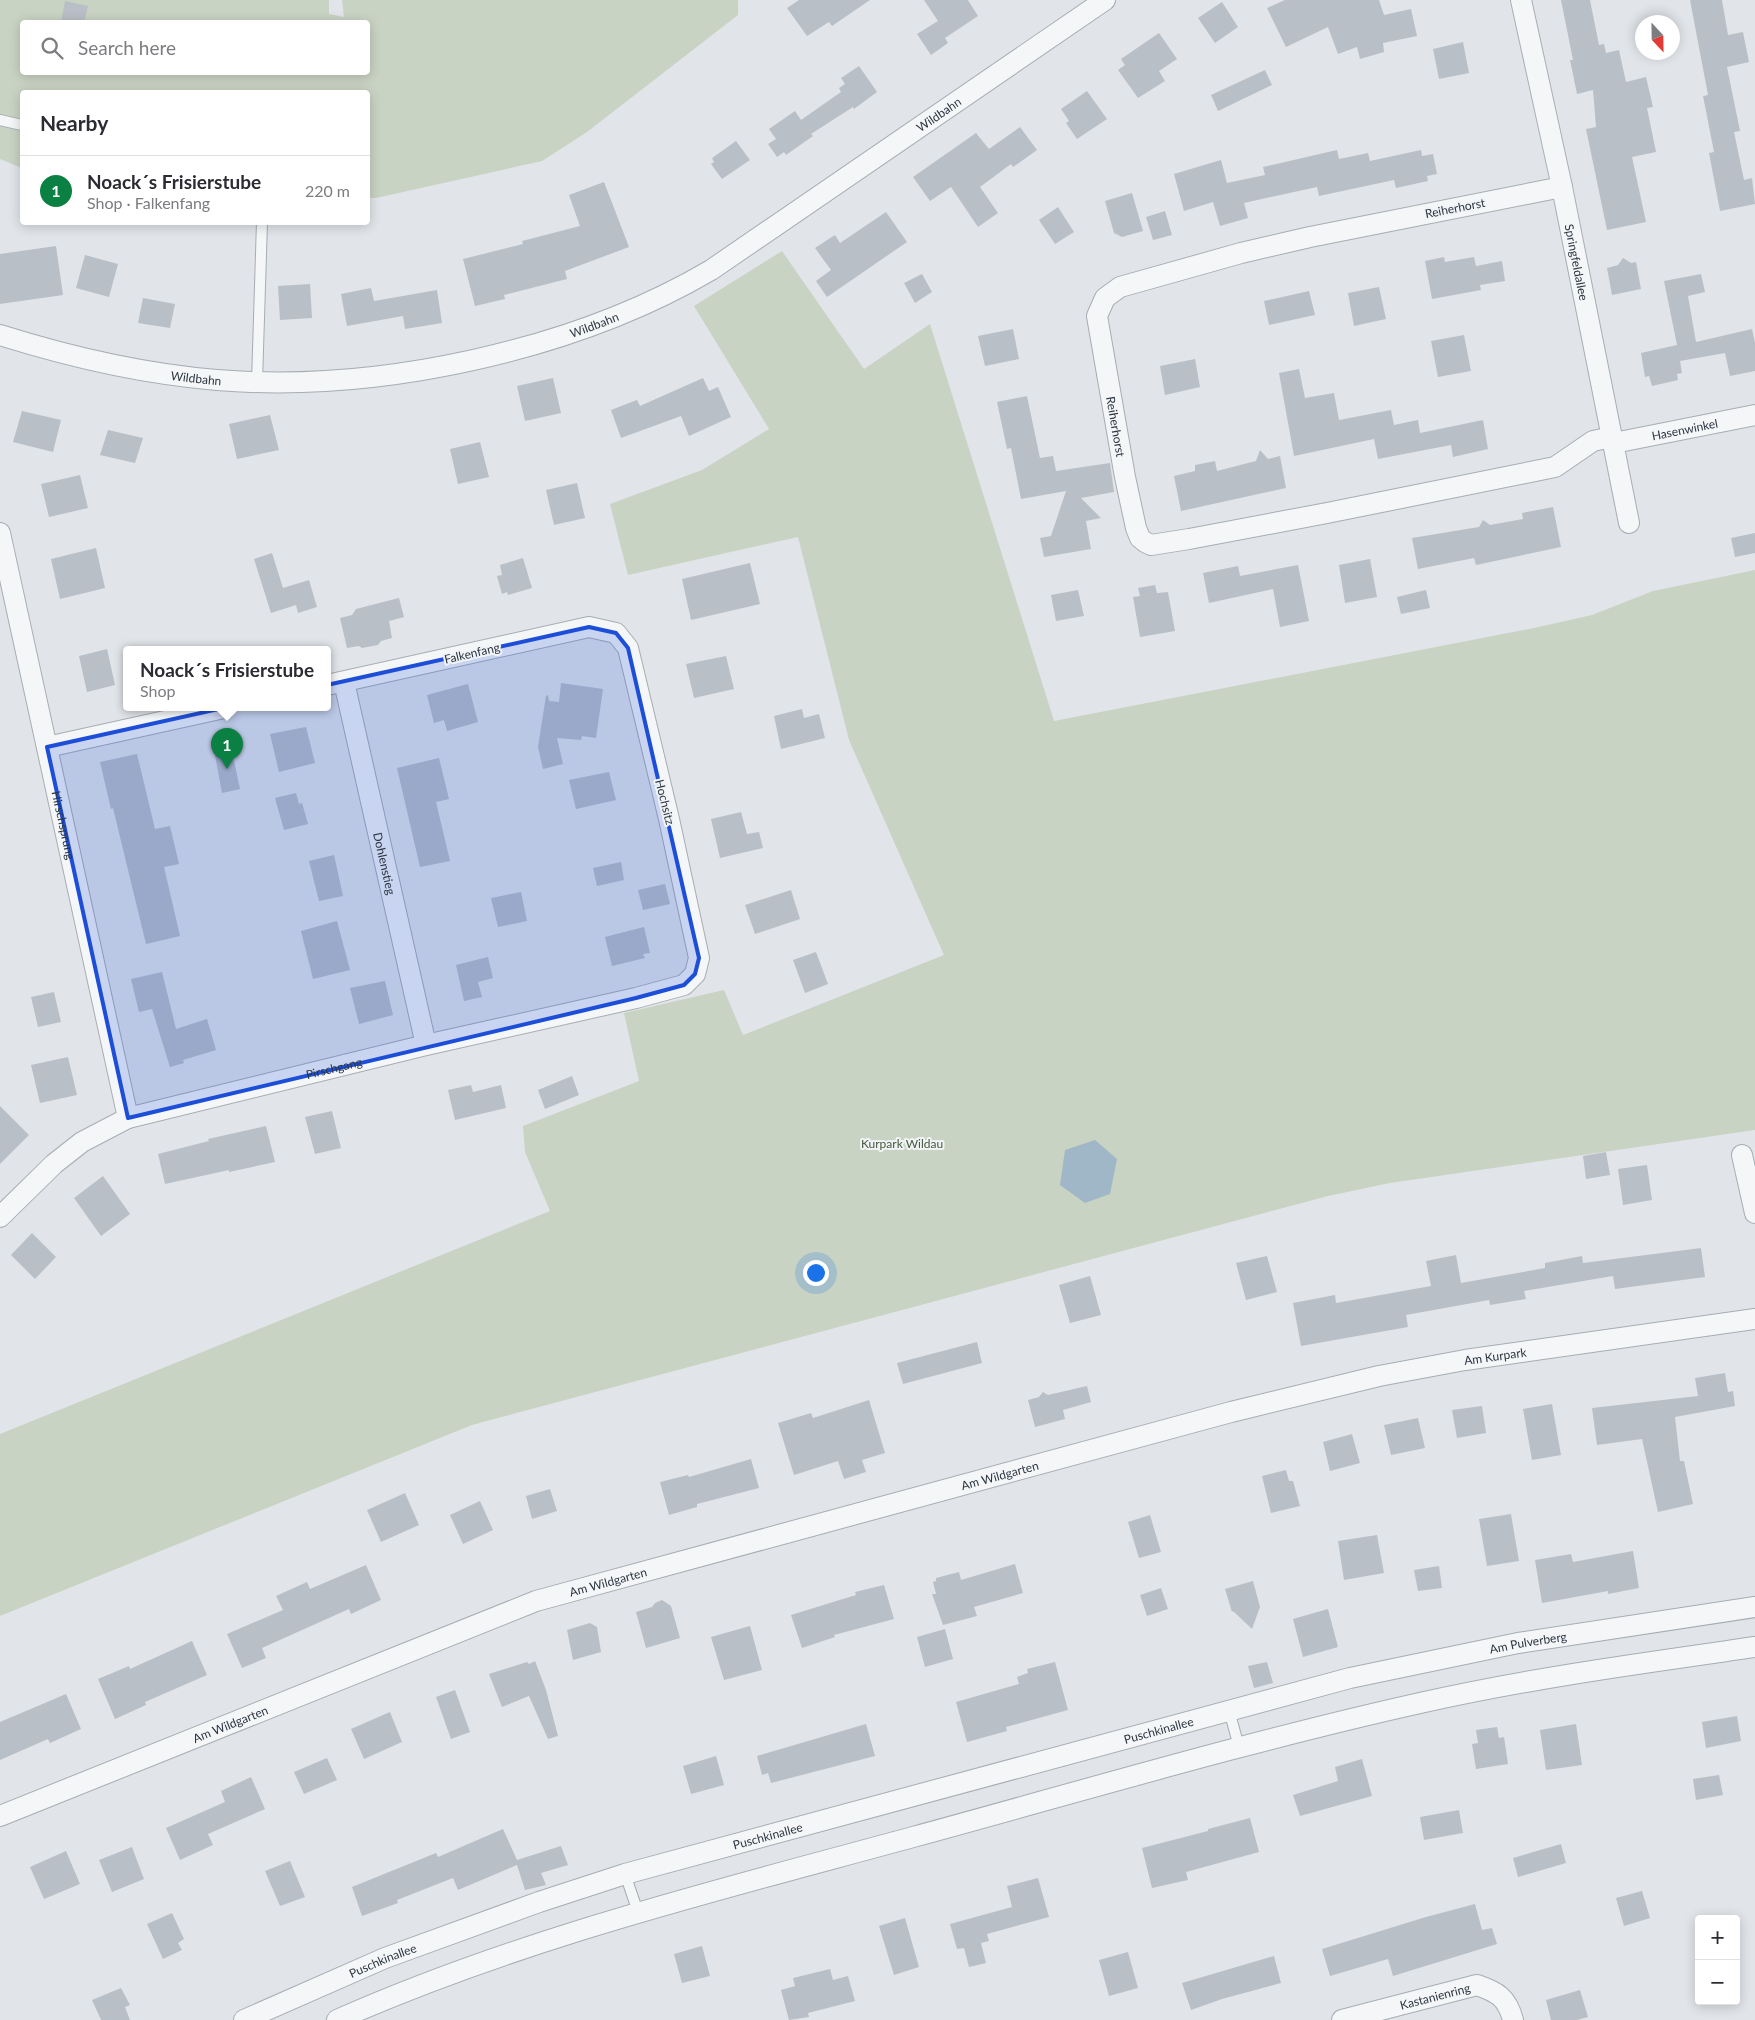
<!DOCTYPE html>
<meta charset="utf-8">
<style>
:root{--surface:#fff;--page:#f7f7f7;--text:#2b2b33;--muted:#7c7c81;--line:#e1e1e2;--accent:#0b8043}
body{margin:0;font-family:Lato,sans-serif;background:var(--page);color:var(--text)}
.controls{position:absolute;right:15px;bottom:15px;display:grid;overflow:hidden;border-radius:5px;box-shadow:0 2px 12px #0003}
.controls button{width:45px;height:45px;display:grid;place-items:center;padding:0;border:0;border-bottom:1px solid var(--line);background:var(--surface);color:var(--text);font:25px sans-serif}
.compass{position:absolute;left:1635px;top:15px;width:45px;height:45px;border-radius:50%;background:var(--surface);box-shadow:0 2px 12px #0003;rotate:158deg}
.you{position:absolute;left:815px;top:1272px;width:18px;height:18px;margin:-12px;border:4px solid #fff;border-radius:50%;background:#1a73e8;box-shadow:0 0 0 8px #1a73e833}
.badge{display:grid;place-items:center;width:32px;height:32px;border-radius:50%;background:var(--accent);color:#fff;font-size:16px;font-weight:700}
.pin{position:absolute;translate:-50% -41px;filter:drop-shadow(0 1px 2px #0008)}
.pin::after{content:'';position:absolute;top:26px;width:18px;height:15px;background:inherit;clip-path:polygon(0 0,100% 0,50% 100%)}
.popup{position:absolute;left:123px;top:646px;width:208px;height:65px;box-sizing:border-box;display:grid;place-content:center;border-radius:5px;background:var(--surface);filter:drop-shadow(0 1px 4px #0005);font-size:16px;white-space:nowrap;color:var(--muted)}
.popup b{font-size:19px;color:var(--text)}
.popup::after{content:'';position:absolute;left:50%;top:100%;margin-left:-10px;border:10px solid transparent;border-top-color:var(--surface)}
.list{margin:0;padding:0;list-style:none}
h2{display:flex;justify-content:space-between;align-items:center;height:65px;margin:0;padding:0 20px;font-size:21px}
h2 small{font-size:16px;font-weight:400;color:var(--muted)}
.list li{display:grid;grid-template-columns:32px 1fr auto;gap:15px;align-items:center;box-sizing:border-box;height:70px;padding:0 20px;border-top:1px solid var(--line)}
.list b{display:block;font-size:19px;white-space:nowrap}
.list p{margin:0;font-size:16px;white-space:nowrap;color:var(--muted)}
.list em{font-size:16px;font-style:normal;color:var(--muted)}
.icon{flex:none;width:28px;height:28px;fill:none;stroke:currentColor;stroke-width:2;stroke-linecap:round;stroke-linejoin:round}
.map{position:relative;flex:none;width:1755px;height:2020px;overflow:hidden}
.search{position:absolute;background:var(--surface);box-shadow:0 2px 12px #0003;left:20px;top:20px;width:350px;height:55px;display:flex;align-items:center;gap:12px;box-sizing:border-box;padding:0 18px;border-radius:5px;color:var(--muted);font-size:19px}
.panel{position:absolute;background:var(--surface);box-shadow:0 2px 12px #0003;left:20px;top:90px;width:350px;height:135px;border-radius:5px}
.map>svg:first-child{display:block}
.green{fill:#c9d3c3;fill-rule:evenodd}
.water{fill:#9fb7c7}
.building{fill:#b9bfc6}
.lines{fill:none;stroke-linecap:round;stroke-linejoin:round}
.service-casing{stroke:#a7adb3;stroke-width:12}
.minor-casing{stroke:#a7adb3;stroke-width:22}
.service{stroke:#f4f6f8;stroke-width:10}
.minor{stroke:#f4f6f8;stroke-width:20}
.marked{fill:#1d4ed8;fill-opacity:0.2;stroke:#1d4ed8;stroke-width:4;stroke-linejoin:round}
.labels{text-anchor:middle;dominant-baseline:central;stroke-width:4;stroke-linejoin:round;paint-order:stroke}
.street-label{font-size:12px;fill:#2b3540;stroke:#f1f4f7}
.park-label{font-size:12px;fill:#435b39;stroke:#f1f4f7}
</style>
<div class="map">
<svg width="1755" height="2020" viewBox="0 0 1755 2020">
<rect width="100%" height="100%" fill="#e1e5e9"/>
<path class="green" d="M0,0H329V14L344,17L342,0H738V15L587,132L542,161L376,198H368V92H22V168L0,159ZM22,22H368V72H22Z
M782,251L864,369L930,324L1054,721L1534,628L1592,615L1653,591L1755,570V1130L1390,1183L1328,1196L472,1425L0,1616V1434L550,1211L525,1152L523,1126L639,1081L624,1013L724,990L743,1035L944,955L849,740L798,537L628,575L610,504L702,470L769,429L694,306Z"/>
<path class="water" d="M1095,1140L1117,1159L1110,1194L1085,1203L1060,1185L1065,1150Z"/>
<path class="building" d="M799,0H870L832,26L829,22L807,36L787,8Z
M924,0H968L978,16L945,38L948,43L931,55L917,34L938,21Z
M1285,0H1379L1384,15L1411,9L1417,36L1383,43L1384,52L1360,59L1357,47L1338,54L1328,27L1286,47L1267,8Z
M1561,0H1590L1599,45L1604,44L1606,53L1619,50L1626,82L1646,77L1653,107L1647,108L1656,152L1632,157L1646,222L1607,230L1586,129L1596,127L1593,90L1577,94L1570,60H1573Z
M1690,0H1722L1728,35L1743,32L1749,62L1727,67L1740,131L1734,132L1744,180L1752,178L1755,204L1720,211L1709,153L1714,152L1703,96L1708,95Z
M65,1L88,6L84,22H61Z
M1222,2L1238,27L1215,43L1198,18Z
M1159,33L1177,59L1159,71L1165,81L1138,98L1118,70L1125,65L1121,59Z
M1463,42L1469,73L1439,79L1433,49Z
M859,66L877,92L854,109L853,107L811,134L813,136L786,155L784,152L777,157L768,144L776,139L769,129L795,111L801,120L841,92L839,88L845,84L841,78Z
M1265,70L1272,85L1218,111L1211,95Z
M1087,91L1107,119L1077,139L1066,123L1069,121L1061,109Z
M1020,127L1037,150L1013,167L1011,164L980,187L998,213L978,227L951,187L930,201L913,177L976,133L989,149Z
M736,141L750,160L722,179L711,164L714,162L712,158Z
M1337,150L1339,159L1368,153L1370,161L1421,150L1422,156L1433,154L1437,174L1427,176L1428,181L1396,188L1394,180L1319,196L1317,187L1244,203L1248,218L1220,226L1213,202L1184,211L1174,174L1221,160L1227,183L1265,175L1263,167Z
M604,182L629,247L565,271L567,279L504,295L505,299L475,306L463,259L523,244L522,241L580,226L569,195Z
M1132,193L1143,231L1122,237L1114,233L1105,201Z
M1058,207L1074,232L1055,244L1039,220Z
M1165,211L1172,235L1153,240L1146,217Z
M886,212L907,242L827,297L816,281L831,270L815,248L835,235L840,243Z
M56,246L63,295L0,304V254Z
M85,255L118,264L109,297L76,288Z
M1444,257L1445,262L1474,257L1476,266L1502,261L1505,281L1480,285L1481,290L1432,299L1425,261Z
M1623,258L1631,263L1636,262L1641,289L1612,295L1607,268L1618,265Z
M922,274L932,292L915,303L904,283Z
M1701,274L1705,292L1688,296L1696,342L1752,329L1755,343V371L1730,376L1725,353L1680,361L1682,373L1677,374L1678,380L1652,386L1649,376L1645,377L1641,353L1677,345L1664,281Z
M310,284L312,318L280,320L278,286Z
M1379,287L1386,319L1354,326L1348,293Z
M371,288L374,301L437,290L442,323L405,329L403,316L347,326L341,294Z
M1309,291L1315,315L1269,325L1264,301Z
M143,298L175,304L170,328L138,323Z
M1013,329L1019,359L985,366L978,336Z
M1464,335L1471,371L1438,377L1431,341Z
M1195,359L1200,387L1165,395L1160,366Z
M1299,369L1305,398L1334,393L1339,420L1391,410L1394,425L1418,420L1420,433L1483,420L1488,449L1453,457L1451,445L1378,459L1374,439L1294,456L1279,373Z
M553,378L561,413L525,421L517,386Z
M703,378L709,391L718,387L731,417L689,436L681,416L621,438L611,410L637,400L640,406Z
M1027,396L1040,458L1053,456L1056,471L1110,463L1114,492L1081,498L1101,518L1086,521L1091,549L1044,557L1040,538L1051,536L1066,491L1021,499L1011,448L1007,449L997,402Z
M22,411L61,420L53,452L13,442Z
M270,415L279,450L237,459L229,424Z
M108,430L143,438L135,463L100,455Z
M480,442L489,477L458,484L450,449Z
M1260,450L1268,459L1280,456L1286,488L1181,511L1174,476L1195,471V465L1215,461L1217,471L1256,461Z
M80,475L88,508L49,517L41,484Z
M577,483L585,518L554,525L546,490Z
M1553,507L1561,547L1476,565L1474,558L1418,569L1412,538L1479,527L1483,520L1490,525L1523,519L1522,513Z
M1755,533V553L1735,557L1731,538Z
M96,548L105,588L60,599L51,559Z
M272,553L283,588L309,580L317,607L298,613L296,605L271,613L254,559Z
M523,558L532,588L508,595L507,592L502,594L497,576L502,575L500,565Z
M1370,559L1377,597L1345,603L1339,565Z
M750,563L760,604L691,620L682,579Z
M1298,565L1309,621L1280,627L1273,589L1209,603L1203,573L1238,566L1240,576Z
M1155,585L1157,593L1168,592L1175,631L1140,637L1133,597L1140,596L1138,588Z
M1078,590L1084,616L1056,621L1051,595Z
M1426,590L1430,608L1401,614L1397,597Z
M399,598L404,617L389,621L392,638L381,641L378,645L362,648L359,646L347,648L340,618L352,615L356,609Z
M107,649L115,685L87,692L79,656Z
M726,656L734,689L694,698L686,664Z
M561,683L603,689L596,738L582,736L581,740L557,738L563,764L543,769L538,747L546,696L548,695L549,701L559,702Z
M468,684L478,722L447,731L444,720L434,723L427,695Z
M802,709L804,718L819,714L825,738L781,749L774,716Z
M306,727L315,763L279,772L270,734Z
M231,746L240,789L222,793L214,750Z
M137,754L155,829L170,826L179,864L164,867L180,936L146,944L113,808L111,809L100,762Z
M439,758L449,799L436,802L450,861L420,867L397,768Z
M609,772L616,800L576,809L569,780Z
M296,793L299,804L302,803L308,824L284,830L275,798Z
M741,812L747,834L759,832L763,848L720,858L711,819Z
M334,855L343,896L319,901L309,861Z
M621,862L624,880L597,886L593,868Z
M665,884L670,904L643,910L638,890Z
M791,890L800,919L755,934L745,905Z
M521,892L527,921L498,927L491,898Z
M337,921L350,970L313,979L301,931Z
M644,927L650,953L643,954L645,958L612,966L605,937Z
M816,952L828,984L805,993L793,960Z
M488,957L493,978L478,982L482,997L464,1001L456,965Z
M162,972L176,1029L207,1019L216,1050L183,1060L184,1063L170,1067L152,1009L139,1012L131,979Z
M385,981L393,1015L359,1024L350,988Z
M54,992L61,1022L38,1027L31,997Z
M68,1057L77,1095L40,1103L31,1065Z
M572,1076L579,1095L545,1109L538,1090Z
M471,1085L473,1092L501,1085L506,1108L455,1120L448,1090Z
M0,1106L29,1135L0,1164Z
M332,1111L341,1148L315,1154L305,1117Z
M266,1126L275,1162L229,1172V1170L165,1184L158,1154L209,1141L208,1139Z
M1606,1152L1610,1175L1586,1179L1583,1156Z
M1647,1165L1652,1200L1623,1205L1618,1169Z
M103,1176L130,1214L101,1236L74,1198Z
M32,1233L56,1257L35,1279L11,1255Z
M1701,1248L1705,1277L1615,1289L1613,1276L1524,1291L1526,1299L1490,1305L1489,1300L1406,1315L1408,1327L1301,1346L1293,1303L1335,1295L1336,1303L1431,1286L1426,1261L1456,1255L1461,1283L1545,1268V1263L1582,1256L1583,1263Z
M1267,1256L1277,1292L1246,1300L1236,1263Z
M1090,1276L1101,1315L1070,1323L1059,1285Z
M977,1342L982,1363L903,1384L897,1363Z
M1725,1373L1728,1392L1733,1391L1735,1406L1675,1417L1680,1461H1684L1693,1504L1658,1512L1642,1439L1597,1445L1592,1408L1698,1396L1695,1378Z
M1087,1386L1091,1402L1063,1410L1065,1419L1035,1427L1028,1400L1039,1397L1043,1392L1048,1395Z
M869,1400L885,1453L862,1460L866,1472L844,1479L838,1461L794,1475L778,1423L811,1413L813,1418Z
M1552,1404L1561,1455L1532,1460L1523,1409Z
M1482,1406L1486,1433L1457,1438L1452,1410Z
M1418,1418L1425,1448L1391,1455L1384,1425Z
M1352,1434L1360,1463L1330,1471L1323,1442Z
M751,1459L759,1488L697,1504V1507L669,1515L660,1482L688,1475L689,1477Z
M1286,1470L1289,1481H1293L1300,1506L1271,1513L1262,1476Z
M550,1489L557,1511L532,1519L526,1496Z
M405,1493L419,1525L381,1542L367,1510Z
M480,1501L493,1530L463,1544L450,1515Z
M1511,1514L1519,1561L1487,1566L1479,1519Z
M1150,1515L1161,1552L1139,1558L1128,1522Z
M1377,1535L1384,1573L1344,1580L1338,1541Z
M1633,1551L1639,1588L1608,1594V1591L1542,1603L1535,1560L1571,1554L1573,1562Z
M1015,1564L1023,1593L974,1607L977,1616L943,1625L932,1594H936L933,1582L936,1581V1578L959,1572L961,1580Z
M366,1565L381,1600L351,1614L349,1609L262,1648L266,1658L242,1668L227,1634L283,1610L276,1596L307,1582L310,1589Z
M1439,1566L1442,1588L1418,1591L1414,1570Z
M1253,1581L1260,1607L1252,1629L1233,1611L1232,1612L1225,1589Z
M884,1585L894,1619L834,1635L835,1637L802,1648L791,1615L856,1595L855,1592Z
M1161,1588L1168,1609L1147,1616L1140,1595Z
M662,1600L671,1606L680,1638L646,1648L636,1612L652,1607L655,1603Z
M1328,1609L1338,1647L1303,1657L1293,1619Z
M590,1623L597,1627L601,1652L573,1660L567,1630Z
M750,1626L762,1670L724,1680L711,1637Z
M945,1629L953,1659L925,1667L917,1637Z
M192,1641L207,1675L145,1702L146,1705L115,1719L98,1679L129,1666L130,1669Z
M535,1661L546,1690L558,1736L548,1739L529,1696L502,1707L489,1674L527,1662L529,1664Z
M1055,1662L1068,1710L1006,1727L1007,1731L967,1742L956,1702L1019,1684L1017,1677L1028,1673L1027,1669Z
M1267,1662L1273,1683L1254,1688L1248,1666Z
M455,1690L470,1732L451,1739L436,1697Z
M66,1694L81,1729L50,1743L48,1739L0,1760V1722Z
M390,1712L402,1742L364,1759L351,1729Z
M1737,1716L1741,1741L1706,1748L1702,1722Z
M866,1724L875,1756L771,1783L768,1773L762,1775L757,1756Z
M1576,1724L1582,1765L1546,1770L1540,1730Z
M1497,1727L1499,1738L1504,1737L1508,1764L1476,1769L1472,1744L1478,1743L1476,1730Z
M716,1756L724,1785L691,1794L683,1766Z
M327,1758L337,1780L304,1794L294,1772Z
M1362,1759L1372,1796L1300,1816L1293,1795L1338,1781L1335,1767Z
M1719,1775L1723,1795L1696,1800L1693,1779Z
M251,1777L265,1809L208,1834L213,1845L180,1860L166,1828L225,1802L221,1791Z
M1459,1810L1463,1833L1424,1840L1420,1817Z
M1250,1818L1259,1852L1186,1872L1188,1880L1152,1888L1142,1848L1208,1831V1829Z
M503,1829L517,1860L561,1846L568,1865L541,1873L546,1885L525,1890L517,1865L458,1890L453,1878L397,1900L398,1903L362,1916L352,1887L436,1853L438,1857Z
M1561,1844L1566,1863L1518,1877L1513,1858Z
M132,1847L144,1879L112,1892L99,1860Z
M66,1851L80,1884L44,1899L30,1867Z
M290,1861L305,1897L280,1906L265,1871Z
M1038,1878L1049,1917L987,1934L989,1941L981,1943L986,1963L969,1967L964,1948L957,1949L950,1924L1012,1907L1007,1886Z
M1642,1891L1650,1918L1624,1926L1616,1898Z
M1475,1904L1482,1930L1492,1928L1497,1944L1393,1976L1388,1959L1330,1976L1322,1949L1426,1917Z
M172,1913L184,1939L178,1943L182,1950L163,1959L147,1924Z
M905,1918L919,1967L894,1975L879,1926Z
M702,1946L710,1976L682,1983L674,1954Z
M1128,1952L1138,1988L1109,1996L1099,1960Z
M1274,1956L1281,1983L1222,1999L1191,2010L1182,1983Z
M830,1969L833,1980L848,1976L855,2001L808,2013L809,2017L789,2020L781,1990L795,1986L793,1978Z
M121,1988L130,2005L125,2007L130,2020H101L92,2000Z
M1580,1990L1588,2017L1577,2020H1551L1546,2000Z"/>
<g class="lines">
<defs>
<path id="service" d="M0,120L22,125
M257,382L262,222
M1229,1710L1239,1747
M625,1874L638,1912"/>
<g id="minor">
<path id="s1" d="M1521,0L1562,187L1629,523"/>
<path id="s2" d="M1562,187L1310,237L1241,253L1120,287L1105,298L1097,316L1125,477L1136,528L1140,538L1145,542L1151,545L1189,539L1327,513L1555,467L1593,441L1612,437"/>
<path id="s3" d="M0,335C70,357 145,374 217,380C377,393 573,351 711,270L1105,0"/>
<path id="s4" d="M1614,443L1755,415"/>
<path id="s5" d="M0,533L128,1118"/>
<path id="s6" d="M344,682L426,1045"/>
<path d="M47,747L224,708"/>
<path d="M1742,1155L1755,1213"/>
<path id="s7" d="M0,1217L54,1164L82,1142L128,1118L426,1045L636,998L684,985L695,974L699,958L669,819L628,648L616,633L589,627L327,685"/>
<path id="s8" d="M0,1816L536,1601L1231,1412L1379,1376L1465,1360L1755,1319"/>
<path id="s9" d="M244,2020L385,1958L539,1902L625,1874L1350,1678L1518,1643L1755,1607"/>
<path d="M337,2020C522,1938 719,1890 913,1837C1082,1791 1250,1741 1420,1703C1531,1678 1643,1663 1755,1647"/>
<path id="s10" d="M1342,2020L1477,1985C1497,1992 1507,1997 1513,2020"/>
</g>
</defs>
<use href="#service" class="service-casing"/>
<use href="#minor" class="minor-casing"/>
<use href="#service" class="service"/>
<use href="#minor" class="minor"/>
</g>
<path class="marked" d="M589,627L616,633L628,648L699,958L695,974L684,985L636,998L128,1118L47,747Z"/>
<g class="labels">
<g class="street-label">
<text stroke="none"><textPath href="#s3" startOffset="1011">Wildbahn</textPath></text>
<text transform="translate(1455 208) rotate(-11)">Reiherhorst</text>
<text stroke="none"><textPath href="#s1" startOffset="268">Springfeldallee</textPath></text>
<text stroke="none"><textPath href="#s3" startOffset="606">Wildbahn</textPath></text>
<text stroke="none"><textPath href="#s3" startOffset="201">Wildbahn</textPath></text>
<text stroke="none"><textPath href="#s2" startOffset="604">Reiherhorst</textPath></text>
<text stroke="none"><textPath href="#s4" startOffset="72">Hasenwinkel</textPath></text>
<text transform="translate(472 653) rotate(-13)">Falkenfang</text>
<text transform="translate(665 802) rotate(76)">Hochsitz</text>
<text stroke="none"><textPath href="#s5" startOffset="299">Hirschsprung</textPath></text>
<text stroke="none"><textPath href="#s6" startOffset="186">Dohlenstieg</textPath></text>
<text stroke="none"><textPath href="#s7" startOffset="375">Pirschgang</textPath></text>
<text stroke="none"><textPath href="#s8" startOffset="1568">Am Kurpark</textPath></text>
<text stroke="none"><textPath href="#s8" startOffset="1058">Am Wildgarten</textPath></text>
<text stroke="none"><textPath href="#s8" startOffset="652">Am Wildgarten</textPath></text>
<text stroke="none"><textPath href="#s9" startOffset="1341">Am Pulverberg</textPath></text>
<text stroke="none"><textPath href="#s8" startOffset="248">Am Wildgarten</textPath></text>
<text stroke="none"><textPath href="#s9" startOffset="961">Puschkinallee</textPath></text>
<text stroke="none"><textPath href="#s9" startOffset="556">Puschkinallee</textPath></text>
<text stroke="none"><textPath href="#s9" startOffset="151">Puschkinallee</textPath></text>
<text stroke="none"><textPath href="#s10" startOffset="96">Kastanienring</textPath></text>
</g>
<g class="park-label">
<text x="902" y="1143">Kurpark Wildau</text>
</g>
</g>
</svg>
<div class="controls">
<button>+</button>
<button>−</button>
</div>
<svg class="compass" viewBox="-18 -18 36 36"><path d="M0-13l5 13h-10z" fill="#e53935"/><path d="M0 13l5-13h-10z" fill="#7c7c81"/></svg>
<div class="you"></div>
<div class="pin badge" style="left:227px;top:769px">1</div>
<div class="popup"><b>Noack´s Frisierstube</b>Shop</div>
<div class="search"><svg class="icon" aria-label="search" viewBox="0 0 24 24"><circle cx="10" cy="10" r="6"/><path d="M15 15l6 6"/></svg>Search here</div>
<section class="panel">
<h2>Nearby<small></small></h2>
<ul class="list">
<li><span class="badge">1</span><div><b>Noack´s Frisierstube</b><p>Shop · Falkenfang</p></div><em>220 m</em></li>
</ul>
</section>
</div>
